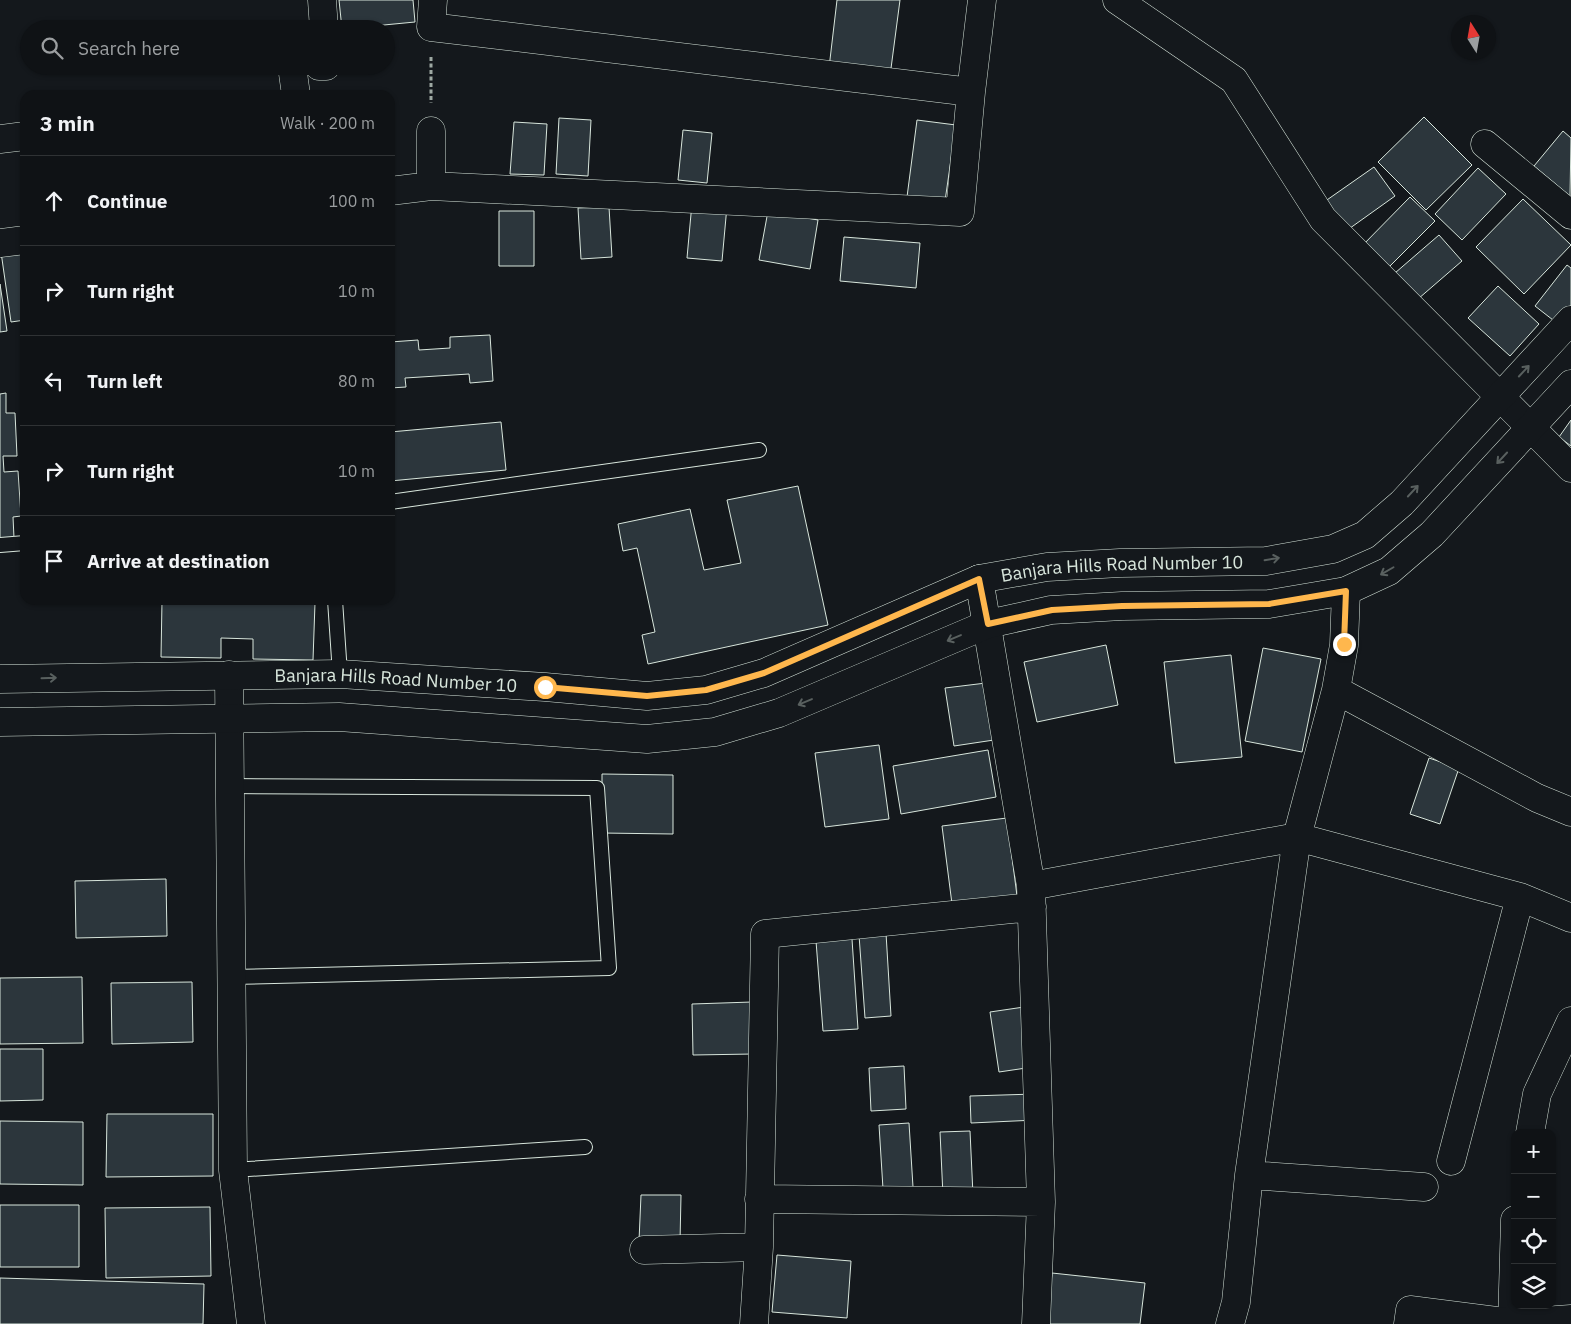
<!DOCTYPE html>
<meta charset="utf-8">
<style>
:root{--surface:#0f1215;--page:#1d2022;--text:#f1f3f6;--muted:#9b9ea0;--line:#2f3234}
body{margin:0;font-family:"IBM Plex Sans",sans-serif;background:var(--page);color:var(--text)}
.controls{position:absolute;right:15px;bottom:15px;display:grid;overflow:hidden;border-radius:10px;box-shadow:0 1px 4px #0004}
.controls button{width:45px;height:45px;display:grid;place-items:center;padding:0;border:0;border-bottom:1px solid var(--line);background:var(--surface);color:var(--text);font:25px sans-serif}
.compass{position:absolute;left:1451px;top:15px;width:45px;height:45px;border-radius:50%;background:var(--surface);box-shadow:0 1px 4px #0004;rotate:349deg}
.stop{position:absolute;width:15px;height:15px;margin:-11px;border:4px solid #ffb74d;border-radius:50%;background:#fff}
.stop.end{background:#ffb74d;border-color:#fff;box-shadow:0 1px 5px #0008}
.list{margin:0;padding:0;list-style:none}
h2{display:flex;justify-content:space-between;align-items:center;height:65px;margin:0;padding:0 20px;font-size:21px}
h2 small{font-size:16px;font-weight:400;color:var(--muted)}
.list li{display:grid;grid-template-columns:32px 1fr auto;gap:15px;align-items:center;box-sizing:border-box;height:90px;padding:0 20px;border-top:1px solid var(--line)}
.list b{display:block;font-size:19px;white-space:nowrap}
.list em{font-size:16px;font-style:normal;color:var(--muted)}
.icon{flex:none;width:28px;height:28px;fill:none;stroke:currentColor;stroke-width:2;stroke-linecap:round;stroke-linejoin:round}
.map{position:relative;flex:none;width:1571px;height:1324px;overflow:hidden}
.search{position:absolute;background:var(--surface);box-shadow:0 1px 4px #0004;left:20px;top:20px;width:375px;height:55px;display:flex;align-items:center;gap:12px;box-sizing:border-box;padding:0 18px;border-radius:28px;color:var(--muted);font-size:19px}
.panel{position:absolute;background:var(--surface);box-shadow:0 1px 4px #0004;left:20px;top:90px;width:375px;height:515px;border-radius:15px}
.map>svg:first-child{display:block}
.building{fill:#2c363c;stroke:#d8e6dc}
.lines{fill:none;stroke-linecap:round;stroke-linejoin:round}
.service-casing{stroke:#d8e6dc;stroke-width:16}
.minor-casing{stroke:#d8e6dc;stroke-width:29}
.secondary-casing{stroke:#d8e6dc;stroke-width:29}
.path{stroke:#9da8a2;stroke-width:3;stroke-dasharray:4 2.5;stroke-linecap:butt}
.service{stroke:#14181c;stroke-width:14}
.minor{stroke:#14181c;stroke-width:28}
.secondary{stroke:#14181c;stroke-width:28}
.oneway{stroke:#59605f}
.route{stroke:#ffb74d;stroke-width:6}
.labels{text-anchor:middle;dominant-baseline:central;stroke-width:4;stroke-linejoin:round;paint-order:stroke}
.street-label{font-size:18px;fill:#d8e6dc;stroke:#14181c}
</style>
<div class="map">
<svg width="1571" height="1324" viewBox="0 0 1571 1324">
<rect width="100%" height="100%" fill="#14181c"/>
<path class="building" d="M339,0H413L415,22L342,29Z
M837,0H900L890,76L829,68Z
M1424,117L1472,165L1426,210L1378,162Z
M559,118L591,120L588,176L556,174Z
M917,120L956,125L945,201L907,197Z
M514,122L547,124L544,175L510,174Z
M683,130L712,133L707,183L678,180Z
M1563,131L1571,138L1570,196L1534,166Z
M1374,167L1395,196L1346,231L1324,202Z
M1478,168L1506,194L1462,240L1435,214Z
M1410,197L1435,221L1383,273L1359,249Z
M1523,199L1571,245L1524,294L1476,247Z
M692,203L727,206L722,261L687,258Z
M609,207L612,257L581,259L578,208Z
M499,211H534V266H499Z
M768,211L818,220L810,269L759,260Z
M1439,235L1462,261L1418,299L1395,273Z
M844,237L920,243L916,288L840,281Z
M25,249V320L11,322L1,252Z
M1567,265L1571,268V316L1562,327L1535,306Z
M0,284L7,331L0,332Z
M1498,286L1539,324L1510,356L1468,318Z
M490,335L493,381L470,383L469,374L405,378L406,387L390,388V342L418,340L419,350L450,348V337Z
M6,393V413H15L17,456H3L4,472L18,471L21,516L13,517L14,538H0V394Z
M1571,420V446L1559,437Z
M501,422L506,470L390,481V432Z
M798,486L828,625L648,664L642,635L655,632L637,548L623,551L618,524L690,509L704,570L741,563L727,500Z
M191,600H280V603H315L313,660L253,659V639L221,638V658L161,657L162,601Z
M1106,645L1118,705L1037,722L1024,662Z
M1263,648L1321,659L1302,752L1245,741Z
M1231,655L1242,757L1175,763L1164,662Z
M986,683L994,740L954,746L945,688Z
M879,745L889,819L825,827L815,753Z
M988,750L996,797L901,814L893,766Z
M1429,758L1459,768L1440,824L1410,814Z
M602,774L673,775V834L602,833Z
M1007,818L1017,896L952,904L942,826Z
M166,879L167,936L76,938L75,881Z
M886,933L891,1016L865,1018L859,935Z
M852,939L858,1029L823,1031L816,941Z
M82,977L83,1043L0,1044V978Z
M192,982L193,1042L112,1044L111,983Z
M752,1002L753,1054L693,1055L692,1004Z
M1024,1007L1033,1067L999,1072L990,1012Z
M0,1049H43V1100L0,1101Z
M904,1066L906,1109L871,1111L869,1068Z
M1035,1094L1036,1120L971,1123L970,1096Z
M107,1114H213V1176L106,1177Z
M0,1121L83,1122V1185L0,1184Z
M909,1123L913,1187L883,1189L879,1125Z
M970,1131L973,1195L943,1196L940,1132Z
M641,1195H681L680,1242L639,1241Z
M0,1205H79V1267H0Z
M210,1207L211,1276L106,1278L105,1208Z
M777,1255L851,1261L847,1318L772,1312Z
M1052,1273L1145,1283L1140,1324H1047Z
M0,1278L204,1284L203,1324H0Z"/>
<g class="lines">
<defs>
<path id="service" d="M390,502L759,450
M0,545L25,543
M335,600L340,674
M230,786L597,788L609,968L231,977
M233,1170L585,1147"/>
<path id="minor" d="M322,0L324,29
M433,0L431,27L971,92
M1117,0L1234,80L1323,219L1571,468
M292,66L296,95
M319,66H326
M0,139L25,136
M1485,144L1571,215
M431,186V131
M390,191L431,186L960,212L971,92L982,0
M0,243L25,240
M979,579L1031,886L1041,1202L1036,1324
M229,675L233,1170L251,1324
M1336,690L1537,798L1571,812
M1031,886L1297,837L1520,897L1571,918
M1530,1133L1537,1094L1571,1021
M1451,1161L1520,897
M1249,1175L1424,1187
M759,1199L1041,1202
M644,1250L759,1247
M754,1324L759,1247L765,934L1032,907
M1230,1324L1236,1302L1249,1175L1297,837L1336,690L1344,645L1346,591
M1408,1324L1410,1310L1512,1323L1571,1319
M1512,1324L1515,1220"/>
<g id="secondary">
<path id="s1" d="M0,679L340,674L545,687L647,696L706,690L764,673L979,579L1047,567L1120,563L1266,561L1333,549L1365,535L1402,503L1571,320"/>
<path d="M0,722L339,717L647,739L715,732L779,713L988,624L1051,610L1122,606L1269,604L1346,591L1389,571L1432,534L1571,384"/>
</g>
</defs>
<use href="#service" class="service-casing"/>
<use href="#minor" class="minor-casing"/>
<use href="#secondary" class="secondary-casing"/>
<path class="path" d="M431,57V103"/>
<use href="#service" class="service"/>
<use href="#minor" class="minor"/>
<use href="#secondary" class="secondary"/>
</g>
<defs><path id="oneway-shaft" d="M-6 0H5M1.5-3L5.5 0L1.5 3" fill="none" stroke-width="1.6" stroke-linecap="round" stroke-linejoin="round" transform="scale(1.25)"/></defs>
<g class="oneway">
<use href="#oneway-shaft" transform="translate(1524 371) rotate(-47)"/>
<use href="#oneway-shaft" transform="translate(1502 458) rotate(133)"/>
<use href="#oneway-shaft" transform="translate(1413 491) rotate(-47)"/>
<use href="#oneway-shaft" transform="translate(1272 559) rotate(-9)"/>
<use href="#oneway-shaft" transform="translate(1387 571) rotate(150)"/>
<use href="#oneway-shaft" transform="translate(954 638) rotate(157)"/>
<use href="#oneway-shaft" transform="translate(49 678) rotate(-2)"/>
<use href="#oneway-shaft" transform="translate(805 702) rotate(157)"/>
</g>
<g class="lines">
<path class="route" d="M545,687L647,696L706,690L764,673L979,579L988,624L1052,610L1122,606L1269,604L1346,591L1344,644"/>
</g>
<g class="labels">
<g class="street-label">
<text stroke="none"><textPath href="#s1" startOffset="1146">Banjara Hills Road Number 10</textPath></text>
<text stroke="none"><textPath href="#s1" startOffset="396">Banjara Hills Road Number 10</textPath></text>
</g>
</g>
</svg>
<div class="controls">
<button>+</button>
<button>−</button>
<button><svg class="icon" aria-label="locate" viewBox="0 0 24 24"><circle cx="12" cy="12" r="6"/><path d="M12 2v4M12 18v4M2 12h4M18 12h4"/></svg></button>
<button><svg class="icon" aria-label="layers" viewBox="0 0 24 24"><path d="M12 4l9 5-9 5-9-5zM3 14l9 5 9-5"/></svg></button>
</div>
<svg class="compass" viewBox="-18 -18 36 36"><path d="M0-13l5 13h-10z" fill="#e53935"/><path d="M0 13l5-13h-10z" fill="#9b9ea0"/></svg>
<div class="stop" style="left:545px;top:687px"></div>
<div class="stop end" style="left:1344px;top:644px"></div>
<div class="search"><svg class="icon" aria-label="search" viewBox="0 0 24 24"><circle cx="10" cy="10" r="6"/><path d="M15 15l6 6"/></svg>Search here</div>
<section class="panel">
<h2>3 min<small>Walk · 200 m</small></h2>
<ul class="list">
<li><svg class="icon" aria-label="ahead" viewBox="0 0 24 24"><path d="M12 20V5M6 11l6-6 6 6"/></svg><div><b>Continue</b></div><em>100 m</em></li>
<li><svg class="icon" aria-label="right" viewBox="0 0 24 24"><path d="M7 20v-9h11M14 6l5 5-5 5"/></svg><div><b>Turn right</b></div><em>10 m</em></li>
<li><svg class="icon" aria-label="left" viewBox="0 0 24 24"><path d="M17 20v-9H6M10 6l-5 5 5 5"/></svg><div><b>Turn left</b></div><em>80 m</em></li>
<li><svg class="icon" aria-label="right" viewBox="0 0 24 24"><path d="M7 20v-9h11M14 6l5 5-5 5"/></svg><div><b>Turn right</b></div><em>10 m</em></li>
<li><svg class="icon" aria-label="arrive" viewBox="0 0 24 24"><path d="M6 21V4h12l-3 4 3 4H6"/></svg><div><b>Arrive at destination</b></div></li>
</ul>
</section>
</div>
